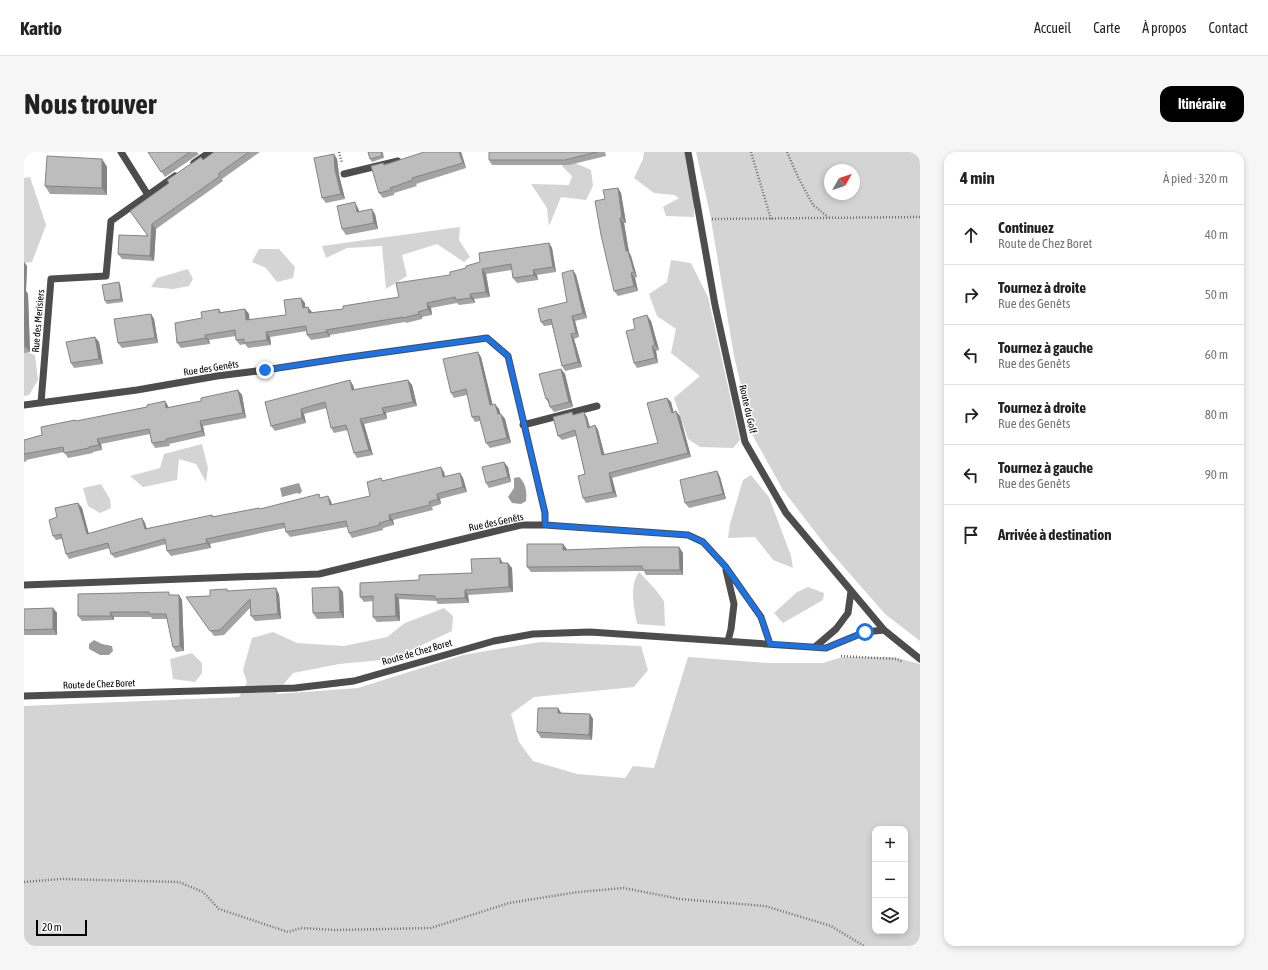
<!DOCTYPE html>
<html lang="fr">
<meta charset="utf-8">
<style>
:root{--surface:#fff;--page:#f6f6f6;--text:#222;--muted:#767676;--line:#e0e0e0;--accent:#000}
body{margin:0;font-family:"Asap Condensed",sans-serif;background:var(--page);color:var(--text)}
.controls{position:absolute;right:12px;bottom:12px;display:grid;overflow:hidden;border-radius:8px;box-shadow:0 2px 6px #0003}
.controls button{width:36px;height:36px;display:grid;place-items:center;padding:0;border:0;border-bottom:1px solid var(--line);background:var(--surface);color:var(--text);font:20px sans-serif}
.compass{position:absolute;left:800px;top:12px;width:36px;height:36px;border-radius:50%;background:var(--surface);box-shadow:0 2px 6px #0003;rotate:50deg}
.scale{position:absolute;left:12px;bottom:10px;width:51px;box-sizing:border-box;padding-left:4px;border:2px solid #000;border-top:0;font-size:11px;line-height:14px;white-space:nowrap;color:#000;-webkit-text-stroke:3px #fff;paint-order:stroke}
.stop{position:absolute;width:12px;height:12px;margin:-9px;border:3px solid #1a73e8;border-radius:50%;background:#fff}
.stop.end{background:#1a73e8;border-color:#fff;box-shadow:0 1px 4px #0008}
.list{margin:0;padding:0;list-style:none}
h2{display:flex;justify-content:space-between;align-items:center;height:52px;margin:0;padding:0 16px;font-size:17px}
h2 small{font-size:13px;font-weight:400;color:var(--muted)}
.list li{display:grid;grid-template-columns:26px 1fr auto;gap:12px;align-items:center;box-sizing:border-box;height:60px;padding:0 16px;border-top:1px solid var(--line)}
.list b{display:block;font-size:15px;white-space:nowrap}
.list p{margin:0;font-size:13px;white-space:nowrap;color:var(--muted)}
.list em{font-size:13px;font-style:normal;color:var(--muted)}
.icon{flex:none;width:22px;height:22px;fill:none;stroke:currentColor;stroke-width:2;stroke-linecap:round;stroke-linejoin:round}
.map{position:relative;flex:none;width:896px;height:794px;overflow:hidden;border-radius:12px}
header{display:flex;align-items:center;gap:24px;box-sizing:border-box;height:56px;padding:0 20px;background:var(--surface);border-bottom:1px solid var(--line)}
header strong{font-size:19px}
nav{display:flex;gap:22px;margin-inline-start:auto;font-size:14px}
.intro{display:flex;align-items:center;justify-content:space-between;box-sizing:border-box;height:96px;padding:0 24px}
h1{margin:0;font-size:28px}
.button{padding:10px 18px;border-radius:12px;background:var(--accent);color:#fff;font-size:14px;font-weight:700}
main{display:flex;gap:24px;padding:0 24px}
aside{flex:1;background:var(--surface);border-radius:12px;box-shadow:0 2px 6px #0003}
.map>svg:first-child{display:block}
.green{fill:#d4d4d4;fill-rule:evenodd}
.water{fill:#9b9b9b}
.lines{fill:none;stroke-linecap:round;stroke-linejoin:round}
.path{stroke:#6f6f6f;stroke-width:2.5;stroke-dasharray:1 2;stroke-linecap:butt}
.minor{stroke:#4d4d4d;stroke-width:7}
.wall{fill:#a3a3a3}
.shaded-wall{fill:#848484}
.building{fill:#bdbdbd;stroke:#848484}
.route{stroke:#1a73e8;stroke-width:5}
.labels{text-anchor:middle;dominant-baseline:central;stroke-width:3;stroke-linejoin:round;paint-order:stroke}
.street-label{font-size:10px;fill:#000;stroke:#fff}
</style>
<header>
<strong>Kartio</strong>
<nav><a>Accueil</a><a>Carte</a><a>À propos</a><a>Contact</a></nav>
</header>
<div class="intro"><h1>Nous trouver</h1><a class="button">Itinéraire</a></div>
<main>
<div class="map">
<svg width="896" height="794" viewBox="0 0 896 794">
<rect width="100%" height="100%" fill="#fff"/>
<path class="green" d="M620,0H665L670,9V65L642,64L639,55L655,46L650,43L630,41L610,26L619,7Z
M672,0H896V489L861,462L805,398L759,338L729,284L710,204L686,62ZM806,18H830V42H806Z
M542,7L567,18L569,34L562,48L537,45L525,74L523,56L507,32L545,33L548,24L538,14Z
M6,25L22,73L8,110L0,111V26Z
M436,75L435,88L446,105L440,110L413,92L378,103L383,124L362,137L358,94L323,96L302,106L298,94Z
M235,97H255L271,115L269,126L253,130L242,116L228,110Z
M647,108L667,111L684,145L716,288L709,296L676,295L664,287L650,246L676,224L647,201L652,177L633,164L625,142L643,130Z
M164,117L169,127L165,134L149,137L127,135L133,126Z
M0,199L11,203L14,228L5,243L0,244Z
M178,292L184,316L182,330L172,312L155,307L153,328L119,335L106,324L136,316L140,302Z
M727,323L745,345L767,404L769,416L749,408L731,385L704,386L706,372L719,328Z
M77,332L86,347L87,356L76,361L64,354L59,336Z
M615,420L631,437L640,449L641,474L613,472C610,455 605,435 615,420Z
M784,435L800,441L799,448L759,471L750,461L773,440Z
M420,456L429,464L428,479L368,507L315,512L269,521L252,542L334,536L439,503L516,490L617,494L624,518L610,535L510,545L487,562L495,590L509,609L553,622L601,626L609,614L630,616L664,505L745,511H799L818,505H870L896,512V794H0V554L215,545L223,530L219,518L228,486L249,480L273,491L320,494L363,485L381,471ZM851,677H881V779H851Z
M168,501L178,511V521L171,530L149,527L146,507Z"/>
<path class="water" d="M495,325C502,331 503,340 502,349L497,352L488,351L484,345L490,336V326Z
M275,331L278,339L276,342L273,341L258,345L256,336Z
M70,488L78,492L88,494L89,499L85,503H76L65,497V492Z"/>
<g class="lines">
<path class="path" d="M315,0L318,11
M727,0L747,67
M763,0L774,25L789,53L804,65
M688,67L896,65
M817,504L872,507L879,510
M0,730L37,727L155,730L179,740L195,757L264,780L277,776L312,778L407,776L485,751L554,740L600,736L656,747L741,754L807,774L840,794"/>
<path class="minor" d="M97,0L124,43
M664,0L691,153L721,290L762,361L860,478L896,507
M170,11L186,0
M320,22L374,9
M17,251L27,127L82,124L87,69L151,24
M0,253L113,238L193,224L241,218L319,206L463,186L484,204L521,361V373
M499,273L573,254
M702,418L710,452L707,477L704,489
M0,433L295,422L497,373H521L664,383L679,390L701,414L737,465L746,492
M791,495L812,477L824,461L827,439
M0,544L271,536L330,529L470,489L509,482L566,480L802,496L841,480L860,478"/>
</g>
<path class="wall" d="M124,0H173L175,2L141,25Z
M190,0H236L198,27L199,29L132,77L130,109L98,107L94,102L124,84L106,59Z
M344,0H359L360,6L348,10L346,7Z
M437,0L442,16L392,32L393,34L370,41V43L359,46L355,41L359,11L360,12Z
M465,0H581L582,4L545,13H468L465,8Z
M310,2L313,7L315,23L321,47L302,51L298,46Z
M78,7L83,15V43L26,42L21,34Z
M594,36L597,41L602,71H600L605,100L607,104L613,125L611,126L614,139L594,144L590,139L581,47Z
M334,56L335,59L351,62L354,77L322,83L318,77Z
M525,91L528,96L532,120L513,123L514,128L493,131L489,126L488,118L462,122L466,145L450,147L451,151L435,153L433,151L407,156L408,163L398,165V167L382,171L381,170L306,183V185L287,188L283,183V179L246,185L247,193L224,196L221,192L216,193L212,188V184L185,188L186,192L157,196L153,191L178,166L195,157L197,160L221,157L225,162V168L262,163L277,146L281,151V156L288,161L319,157L375,145L456,110Z
M0,110L3,114L2,139L4,142L6,200L0,201Z
M549,118L552,123L563,166L551,169L555,185L550,187L558,215L541,219L538,214L528,173L520,174L517,170L543,150Z
M96,132L99,150L83,152L81,149Z
M127,162L130,167L134,191L98,196L94,191Z
M627,169L635,198L632,199L634,211L613,216L610,211L611,177Z
M71,185L75,190L79,212L50,216L47,211Z
M457,205L468,252L475,257L476,262H477L481,267L487,291L466,296L462,291L456,269L451,270L448,265L443,243L430,246L427,241Z
M537,217L541,222L549,255L530,260L526,255V253L522,247Z
M384,228L388,233L393,254L362,261L363,267L340,272L349,303L333,306L330,301L324,278L310,281L307,276L303,256L280,262L282,271L251,279L247,274L241,250L329,233L330,238Z
M214,238L218,243L222,266L179,274L181,284L145,292L146,294L131,296L128,291L126,282L77,292L78,298L69,300V301L44,306L40,300L2,308L3,309L0,310V288L18,283L53,269L123,255L141,249L144,254L145,256L177,249Z
M643,246L647,250L649,260L656,264L667,305L588,326L593,345L562,351L559,346L561,322L552,284L538,288L534,284L550,263L563,265L566,275L571,273L574,278L580,303L634,291Z
M484,315L487,330L465,336L462,331Z
M693,319L696,325L702,347L665,356L661,351Z
M420,320L421,324L439,326L443,340L416,347L417,352L408,355L409,358L369,368L370,373L359,376V378L328,386L325,381L323,375L266,385L262,380L261,376L186,392L187,396L147,404L143,399L142,392L91,406L87,402L86,396L45,407L42,402L38,387L32,388L29,384L33,365L54,351L58,356L65,382L118,366L121,371L123,377L188,363L189,365L235,356L236,357L298,346L307,349L308,353L346,344L357,326L359,329Z
M539,392L543,398L655,395L659,401V423H622L620,419L507,420L503,415Z
M479,411L488,416L489,440L444,443L445,451L414,452L412,449L375,447L376,469L353,470L349,465V449L340,450L336,445L395,428L448,421Z
M203,437L204,439L255,442L257,467L231,469L227,464L226,456L200,483L190,484L162,445L186,444Z
M319,440L320,466L293,467L289,461Z
M146,443H155L158,448L160,499L152,500L149,495L143,467H128L127,465H90V468L58,469L54,464Z
M29,456L33,461V483H0V457Z
M534,556L537,561L566,562L569,567L568,588L517,586L513,580Z"/>
<path class="shaded-wall" d="M435,0H437L442,16L439,11Z
M310,2L313,7L315,23L321,47L317,42L311,18Z
M78,7L83,15V43L78,36Z
M594,36L597,41L602,71L598,66Z
M331,50L334,56L336,65L333,60Z
M348,57L351,62L354,77L350,71Z
M596,66L600,71L605,100L607,104L613,125L610,120L602,99Z
M128,72L132,77L130,109L126,104Z
M525,91L528,96L532,120L529,115Z
M0,110L3,114L2,139L4,142L6,200L1,194L0,151Z
M458,117L462,122L466,145L462,140Z
M509,118L513,123L514,128L510,123Z
M549,118L552,123L563,166L559,161Z
M607,121L611,126L614,139L610,134Z
M95,130L96,132L99,150L97,147Z
M446,142L450,147L451,151L447,146Z
M277,146L281,151L282,161L279,156Z
M403,151L407,156L408,163L404,157Z
M284,155L288,160L289,166L285,161Z
M221,157L225,162L226,173L222,168Z
M394,160L398,165V167L395,162Z
M127,162L130,167L134,191L131,186Z
M623,163L627,169L635,198L631,193Z
M548,164L551,169L555,185L552,181Z
M302,178L306,183V185L302,180Z
M242,180L246,185L247,193L243,188Z
M547,182L550,187L558,215L554,210Z
M181,183L185,188L186,192L182,186Z
M71,185L75,190L79,212L75,207Z
M628,194L632,199L634,211L631,206Z
M454,200L457,205L470,258L466,253Z
M537,217L541,222L549,255L545,250Z
M326,228L329,233L332,243L328,238Z
M384,228L388,233L393,254L389,250Z
M214,238L218,243L222,266L219,261Z
M643,246L647,250L651,265L648,261Z
M141,249L144,254L146,261L142,256Z
M471,252L475,257L478,267L474,262Z
M358,256L362,261L363,267L360,262Z
M277,257L280,262L282,271L278,266Z
M652,259L656,264L667,305L664,301Z
M560,260L563,265L567,281L564,276Z
M477,262L481,267L487,291L483,286Z
M336,267L340,272L349,303L345,298Z
M176,269L179,274L181,284L178,279Z
M571,273L574,278L582,308L578,303Z
M73,287L77,292L78,298L75,293Z
M480,310L484,315L487,330L484,325Z
M417,315L420,320L422,330L419,325Z
M693,319L696,325L702,347L699,342Z
M436,321L439,326L443,340L439,335Z
M585,321L588,326L593,345L589,340Z
M413,342L416,347L417,352L414,347Z
M304,344L307,349L309,358L306,353Z
M54,351L58,356L66,387L63,382Z
M365,363L369,368L370,373L366,368Z
M118,366L121,371L124,382L121,377Z
M182,387L186,392L187,396L183,391Z
M539,392L543,397V403L539,398Z
M655,395L659,401V423L656,418Z
M476,406L479,411H476Z
M484,411L488,416L489,440L485,435Z
M315,435L319,440L320,466L316,460Z
M252,436L255,442L257,467L254,462Z
M441,438L444,443L445,451L441,446Z
M371,442L375,447L376,469L372,464Z
M155,443L158,448L160,499L156,494Z
M29,456L33,461V483L29,477Z
M86,460L90,465V468L87,464Z
M534,556L538,562L534,561Z
M566,562L569,567L568,588L565,583Z"/>
<path class="building" d="M124,0H166L137,20Z
M190,0H225L194,22L196,24L128,72L126,104L94,102L95,83L124,84L106,59L145,31L143,28L177,5L179,8Z
M344,0H357L358,4L346,7Z
M400,0H435L439,11L388,26L389,28L366,36L367,38L355,41L347,14L359,11L360,13Z
M465,0H573L541,8H465Z
M310,2L311,18L317,42L298,46L290,6Z
M23,4L78,7V36L21,34Z
M594,36L598,66H596L602,99H604L610,120L607,121L610,134L590,139L577,83L571,49L581,47L579,38Z
M331,50L333,60L348,57L350,71L318,77L313,54Z
M525,91L529,115L509,118L510,123L489,126L487,112L458,117L462,140L446,142L447,146L432,148L431,145L403,151L404,157L394,160L395,162L379,166V165L302,178V180L283,183L282,174L242,180L243,188L220,191V187L212,188L211,178L181,183L182,186L153,191L151,171L178,166L177,160L195,157V161L221,157L222,168L262,163L260,148L277,146L279,156L284,155L285,161L319,157V154L375,145L372,131L426,123V120L442,116V114L456,110L455,101Z
M549,118L559,161L548,164L552,181L547,182L554,210L538,214L527,167L517,170L514,157L543,150L538,121Z
M95,130L97,147L81,149L78,133Z
M0,151L1,194L0,195Z
M127,162L131,186L94,191L90,167Z
M623,163L631,193L628,194L631,206L610,211L602,179L611,177L609,167Z
M71,185L75,207L47,211L42,190Z
M454,200L466,253L471,252L474,262H477L483,286L462,291L455,264L448,265L442,237L427,241L419,207Z
M537,217L545,250L526,255L524,247H522L515,222Z
M326,228L328,238L384,228L389,250L358,256L360,262L336,267L345,298L330,301L322,273L307,276L301,250L277,257L278,266L247,274L241,250Z
M214,238L219,261L176,269L178,279L142,287V289L128,291L125,277L73,287L75,293L65,295V296L40,301L39,295L0,302V288L18,283L17,275L51,268L52,269L123,255V253L141,249L142,256L177,249V246Z
M643,246L648,261L652,259L664,301L585,321L589,340L559,346L554,324L561,322L551,278L534,284L529,265L548,260L549,263L560,260L564,276L571,273L578,303L634,291L623,251Z
M480,310L484,325L462,331L458,315Z
M417,315L419,325L436,321L439,335L413,342L414,347L405,350L406,353L365,363L366,368L355,371L356,373L325,381L322,369L262,380L260,371L182,387L183,391L143,399L141,387L87,402L84,391L42,402L37,382L29,384L25,368L33,365L31,356L54,351L63,382L118,366L121,377L188,363V365L235,356L236,357L295,342L296,346L304,344L306,353L346,344L343,330L357,326L358,329Z
M693,319L699,342L661,351L656,328Z
M503,392H539V398L618,395H655L656,418H619L618,414L503,415Z
M476,406V411H484L485,435L441,438V446L411,447V444L371,442L372,464L349,465V444L336,445V431L395,428V423L448,421L447,407Z
M315,435L316,460L289,461L288,436Z
M252,436L254,462L227,464L226,447L196,478L186,479L162,445L186,444V438L203,437V439Z
M145,440V443H155L156,494L149,495L142,462H125V460H86L87,464H54V442Z
M29,456V477L0,478V457Z
M514,556H534V561L566,562L565,583L513,580Z"/>
<g class="lines">
<path class="route" d="M241,218L319,206L463,186L484,204L521,361V373L664,383L679,390L701,414L737,465L746,492L802,496L841,480"/>
</g>
<g class="labels">
<g class="street-label">
<text transform="translate(14 169) rotate(-85)">Rue des Merisiers</text>
<text transform="translate(187 216) rotate(-9)">Rue des Genêts</text>
<text transform="translate(724 257) rotate(77)">Route du Golf</text>
<text transform="translate(472 370) rotate(-12)">Rue des Genêts</text>
<text transform="translate(393 500) rotate(-16)">Route de Chez Boret</text>
<text transform="translate(75 532) rotate(-2)">Route de Chez Boret</text>
</g>
</g>
</svg>
<div class="controls">
<button>+</button>
<button>−</button>
<button><svg class="icon" aria-label="layers" viewBox="0 0 24 24"><path d="M12 4l9 5-9 5-9-5zM3 14l9 5 9-5"/></svg></button>
</div>
<svg class="compass" viewBox="-18 -18 36 36"><path d="M0-13l5 13h-10z" fill="#e53935"/><path d="M0 13l5-13h-10z" fill="#767676"/></svg>
<div class="scale">20 m</div>
<div class="stop" style="left:841px;top:480px"></div>
<div class="stop end" style="left:241px;top:218px"></div>
</div>
<aside>
<h2>4 min<small>À pied · 320 m</small></h2>
<ul class="list">
<li><svg class="icon" aria-label="ahead" viewBox="0 0 24 24"><path d="M12 20V5M6 11l6-6 6 6"/></svg><div><b>Continuez</b><p>Route de Chez Boret</p></div><em>40 m</em></li>
<li><svg class="icon" aria-label="right" viewBox="0 0 24 24"><path d="M7 20v-9h11M14 6l5 5-5 5"/></svg><div><b>Tournez à droite</b><p>Rue des Genêts</p></div><em>50 m</em></li>
<li><svg class="icon" aria-label="left" viewBox="0 0 24 24"><path d="M17 20v-9H6M10 6l-5 5 5 5"/></svg><div><b>Tournez à gauche</b><p>Rue des Genêts</p></div><em>60 m</em></li>
<li><svg class="icon" aria-label="right" viewBox="0 0 24 24"><path d="M7 20v-9h11M14 6l5 5-5 5"/></svg><div><b>Tournez à droite</b><p>Rue des Genêts</p></div><em>80 m</em></li>
<li><svg class="icon" aria-label="left" viewBox="0 0 24 24"><path d="M17 20v-9H6M10 6l-5 5 5 5"/></svg><div><b>Tournez à gauche</b><p>Rue des Genêts</p></div><em>90 m</em></li>
<li><svg class="icon" aria-label="arrive" viewBox="0 0 24 24"><path d="M6 21V4h12l-3 4 3 4H6"/></svg><div><b>Arrivée à destination</b></div></li>
</ul>
</aside>
</main>
